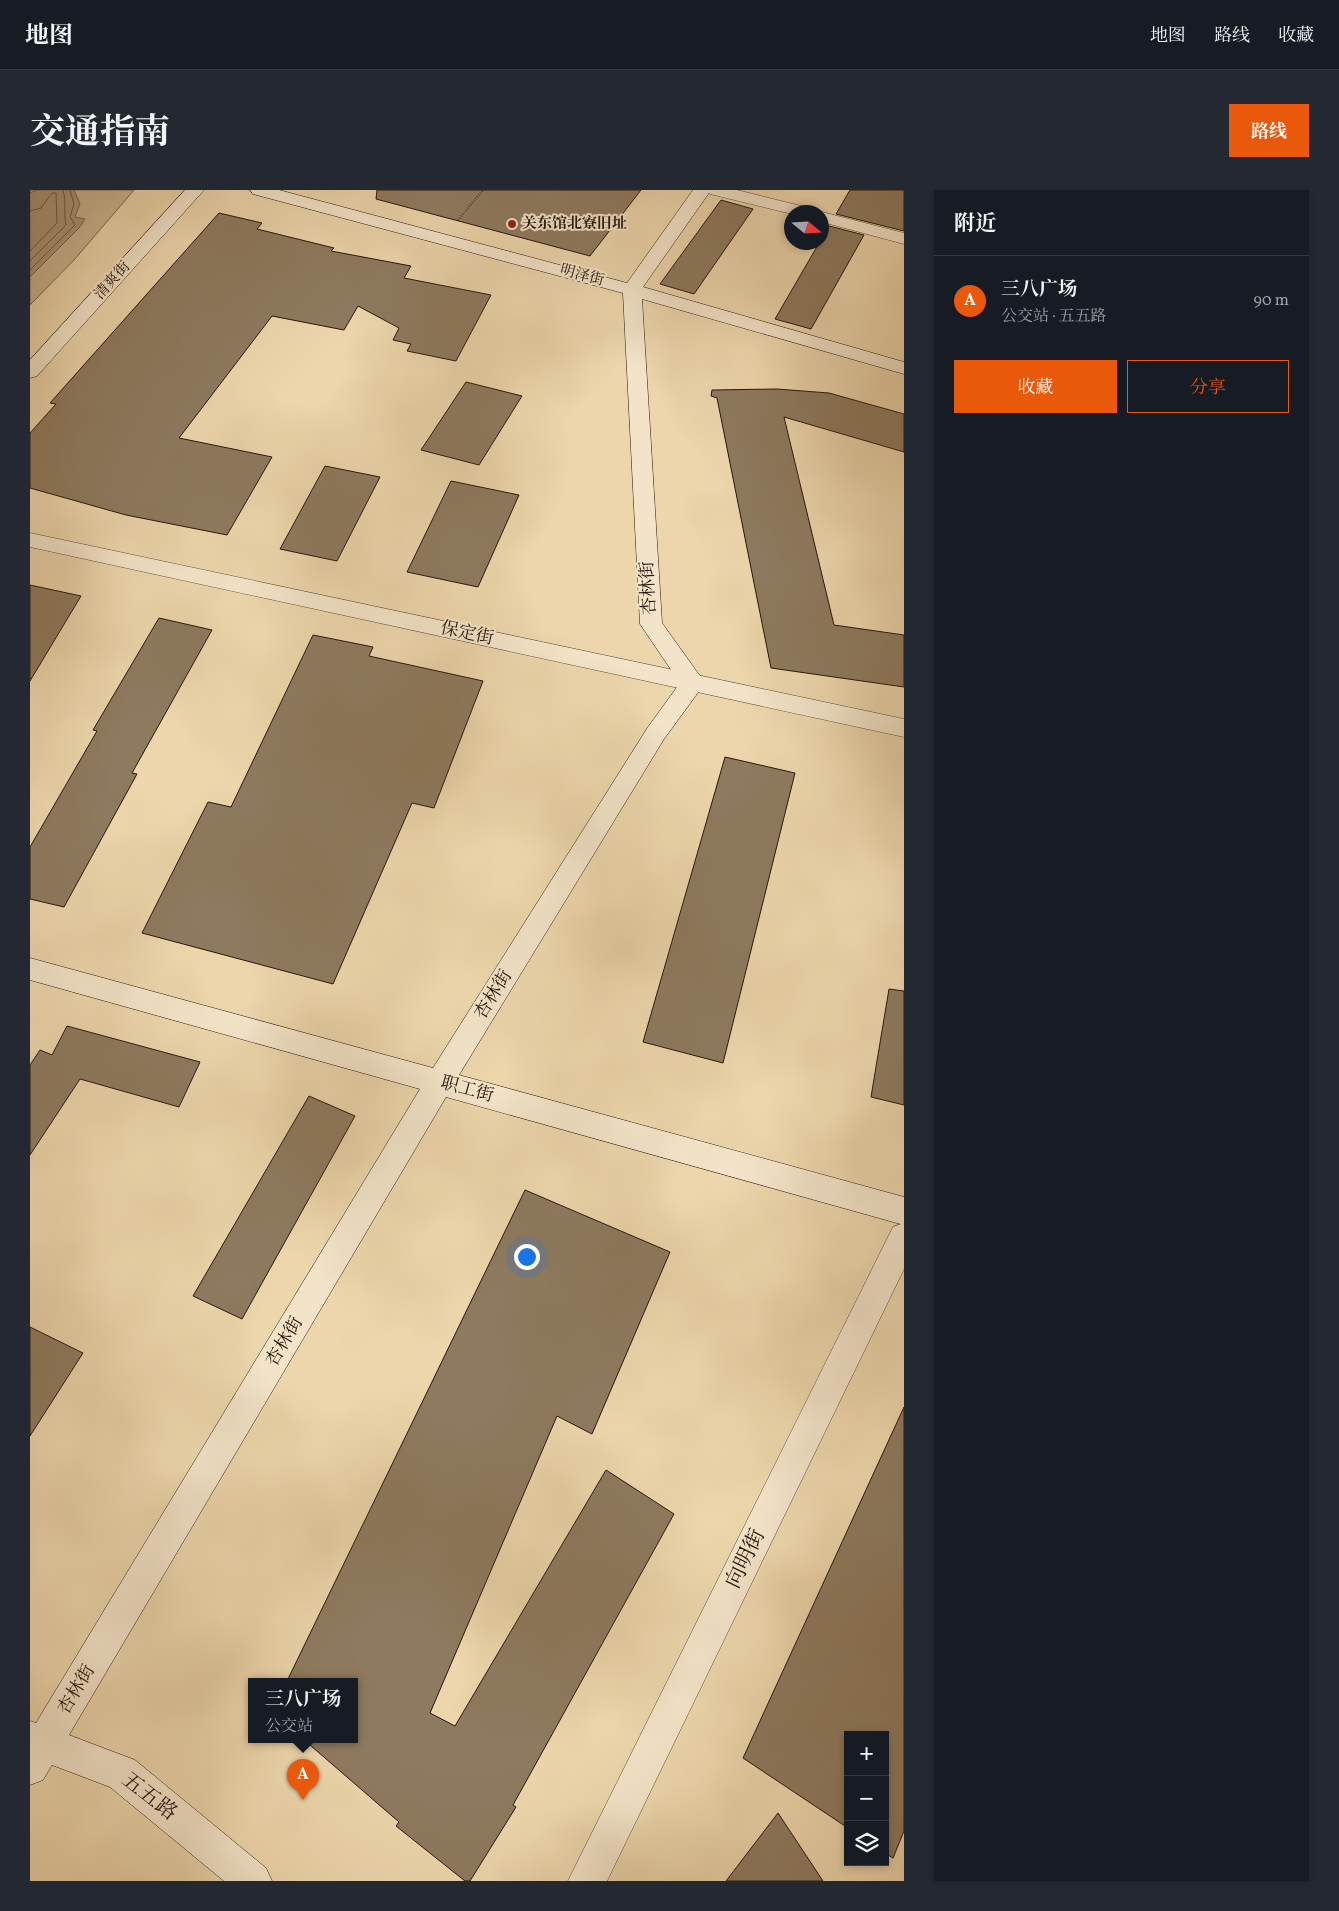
<!DOCTYPE html>
<html lang="zh">
<meta charset="utf-8">
<style>
:root{--surface:#171b24;--page:#242831;--text:#f1f3f6;--muted:#9ea1a6;--line:#363941;--accent:#ea580c}
body{margin:0;font-family:Vollkorn,"Noto Serif SC",serif;background:var(--page);color:var(--text)}
.controls{position:absolute;right:15px;bottom:15px;display:grid;overflow:hidden;border-radius:0px;box-shadow:0 2px 8px #0003}
.controls button{width:45px;height:45px;display:grid;place-items:center;padding:0;border:0;border-bottom:1px solid var(--line);background:var(--surface);color:var(--text);font:25px sans-serif}
.compass{position:absolute;left:754px;top:15px;width:45px;height:45px;border-radius:50%;background:var(--surface);box-shadow:0 2px 8px #0003;rotate:108deg}
.you{position:absolute;left:496px;top:1066px;width:18px;height:18px;margin:-12px;border:4px solid #fff;border-radius:50%;background:#1a73e8;box-shadow:0 0 0 8px #1a73e833}
.badge{display:grid;place-items:center;width:32px;height:32px;border-radius:50%;background:var(--accent);color:#fff;font-size:16px;font-weight:700}
.pin{position:absolute;translate:-50% -41px;filter:drop-shadow(0 1px 2px #0008)}
.pin::after{content:'';position:absolute;top:26px;width:18px;height:15px;background:inherit;clip-path:polygon(0 0,100% 0,50% 100%)}
.popup{position:absolute;left:218px;top:1488px;width:110px;height:65px;box-sizing:border-box;display:grid;place-content:center;border-radius:0px;background:var(--surface);filter:drop-shadow(0 1px 4px #0005);font-size:16px;white-space:nowrap;color:var(--muted)}
.popup b{font-size:19px;color:var(--text)}
.popup::after{content:'';position:absolute;left:50%;top:100%;margin-left:-10px;border:10px solid transparent;border-top-color:var(--surface)}
.list{margin:0;padding:0;list-style:none}
h2{display:flex;justify-content:space-between;align-items:center;height:65px;margin:0;padding:0 20px;font-size:21px}
h2 small{font-size:16px;font-weight:400;color:var(--muted)}
.list li{display:grid;grid-template-columns:32px 1fr auto;gap:15px;align-items:center;box-sizing:border-box;height:90px;padding:0 20px;border-top:1px solid var(--line)}
.list b{display:block;font-size:19px;white-space:nowrap}
.list p{margin:0;font-size:16px;white-space:nowrap;color:var(--muted)}
.list em{font-size:16px;font-style:normal;color:var(--muted)}
.actions{display:flex;gap:10px;padding:15px 20px}
.actions a{flex:1;padding:11px 0;border:1px solid var(--accent);border-radius:0px;text-align:center;font-size:18px;color:var(--accent)}
.actions .main{background:var(--accent);color:#fff}
.icon{flex:none;width:28px;height:28px;fill:none;stroke:currentColor;stroke-width:2;stroke-linecap:round;stroke-linejoin:round}
.map{position:relative;flex:none;width:874px;height:1691px;overflow:hidden;border-radius:0px}
header{display:flex;align-items:center;gap:30px;box-sizing:border-box;height:70px;padding:0 25px;background:var(--surface);border-bottom:1px solid var(--line)}
header strong{font-size:24px}
nav{display:flex;gap:28px;margin-inline-start:auto;font-size:18px}
.intro{display:flex;align-items:center;justify-content:space-between;box-sizing:border-box;height:120px;padding:0 30px}
h1{margin:0;font-size:35px}
.button{padding:12px 22px;border-radius:0px;background:var(--accent);color:#fff;font-size:18px;font-weight:700}
main{display:flex;gap:30px;padding:0 30px}
aside{flex:1;background:var(--surface);border-radius:0px;box-shadow:0 2px 8px #0003}
.map>svg:first-child{display:block}
.green{fill:#cbb591;stroke:#79664e}
.water{fill:#aa9575;stroke:#76624b}
.lines{fill:none;stroke-linecap:round;stroke-linejoin:round}
.shore{stroke:#685640;stroke-width:1}
.building{fill:#8e7a5f;stroke:#27160b}
.street-casing{stroke:#584633;stroke-width:1}
.secondary-casing{stroke:#27160b;stroke-width:1}
.path{stroke:#27160b;stroke-width:2.5;stroke-dasharray:0.5 2;stroke-linecap:butt}
.street{fill:#f3e4c9;fill-rule:evenodd}
.secondary{fill:#f3e4c9;fill-rule:evenodd}
.poi-dot{fill:#8f2418;stroke:#f3e4c9;stroke-width:2}
.labels{text-anchor:middle;dominant-baseline:central;stroke-width:4;stroke-linejoin:round;paint-order:stroke}
.far-poi-label{font-size:15px;font-weight:bold;fill:#27160b;stroke:#f3e4c9;text-anchor:start}
.far-street-label{font-size:15px;fill:#27160b;stroke:#f3e4c9}
.street-label{font-size:18px;fill:#27160b;stroke:#f3e4c9}
.near-street-label{font-size:21px;fill:#27160b;stroke:#f3e4c9}
</style>
<header>
<strong>地图</strong>
<nav><a>地图</a><a>路线</a><a>收藏</a></nav>
</header>
<div class="intro"><h1>交通指南</h1><a class="button">路线</a></div>
<main>
<div class="map">
<svg width="874" height="1691" viewBox="0 0 874 1691">
<rect width="100%" height="100%" fill="#edd6ac"/>
<filter id="stains"><feTurbulence type="fractalNoise" baseFrequency=".004" numOctaves="4"/><feColorMatrix values="0 0 0 0 .2 0 0 0 0 .09 0 0 0 0 .02 0 0 0 .5 -.17"/></filter>
<radialGradient id="worn" r=".72"><stop offset=".6" stop-color="#630" stop-opacity="0"/><stop offset="1" stop-color="#630" stop-opacity=".3"/></radialGradient>
<path class="green" d="M0,0H104L44,70L0,115Z"/>
<path class="water" d="M7,0H44L50,14L45,27L55,29L49,38L0,87V3Z"/>
<g class="lines">
<path class="shore" d="M0,21L11,18L22,3H26L27,33L0,61
M0,71L36,35C33,21 37,14 33,0
M0,80L45,35L40,27L44,14L40,0"/>
</g>
<path class="building" d="M347,0H611L560,66L346,9Z
M820,0H874V41L806,24Z
M691,10L723,19L664,104L630,94Z
M189,23L232,33L227,39L304,58L301,61L381,76L374,88L461,105L426,171L377,161L381,154L363,150L369,138L328,116L314,140L242,126L149,248L242,267L197,345L96,325L0,298V243L26,214L20,213Z
M799,36L834,45L781,139L745,129Z
M436,192L492,206L449,275L391,260Z
M747,199L799,203L874,224V262L754,227L804,435L874,445V497L741,478L687,208L681,206L682,200Z
M295,276L350,287L307,371L250,359Z
M421,291L489,305L448,397L377,382Z
M0,395L51,406L0,491Z
M129,428L182,440L102,583L107,584L34,717L0,709V657L67,541L63,540Z
M283,445L343,457L339,466L453,491L404,618L382,613L303,794L112,743L178,612L201,617Z
M695,567L765,583L693,873L613,852Z
M859,799L874,801V915L841,907Z
M37,836L170,872L149,917L50,889L0,965V875L10,860L22,865Z
M279,906L325,926L212,1129L163,1106Z
M495,1000L640,1062L562,1244L527,1226L400,1523L425,1536L576,1280L644,1324L483,1615L486,1617L440,1691H435L366,1636L369,1632L273,1549H324V1491H257Z
M0,1137L53,1163L0,1246Z
M874,1217V1641L863,1668L855,1663V1545H818V1638L713,1568Z
M748,1623L793,1691H696Z"/>
<g class="lines">
<defs>
<path id="street" d="M677,0H707L779,18L782,22H762V24L680,4Z
M789,22H792L874,43V54L792,32V22Z
M0,343L874,529V547L0,357Z
M874,1033V1079L577,1691H538L863,1037Z"/>
<path id="secondary" d="M155,0H174L7,186L0,188V170Z
M220,0H249L597,93L663,0H681L613,97L874,172V184L612,109L632,433L675,493L634,549L429,885L874,1007V1035L416,907L39,1545L105,1570L236,1678L242,1691H194L80,1597L22,1575L13,1590L0,1595V1531L6,1533L390,899L0,790V768L403,878L618,537L650,493L610,434L593,103L223,4Z"/>
</defs>
<use href="#street" class="street-casing"/>
<use href="#secondary" class="secondary-casing"/>
<path class="path" d="M428,30L453,0"/>
<use href="#street" class="street"/>
<use href="#secondary" class="secondary"/>
</g>
<circle class="poi-dot" cx="482" cy="34" r="5"/>
<g class="labels">
<g class="far-poi-label">
<text x="492" y="34">关东馆北寮旧址</text>
</g>
<g class="far-street-label">
<text transform="translate(552 86) rotate(15)">明泽街</text>
<text transform="translate(83 91) rotate(-48)">清爽街</text>
</g>
<g class="street-label">
<text transform="translate(619 398) rotate(-93)">杏林街</text>
<text transform="translate(437 444) rotate(12)">保定街</text>
<text transform="translate(464 805) rotate(-58)">杏林街</text>
<text transform="translate(437 900) rotate(15)">职工街</text>
<text transform="translate(255 1152) rotate(-59)">杏林街</text>
<text transform="translate(47 1500) rotate(-59)">杏林街</text>
</g>
<g class="near-street-label">
<text transform="translate(716 1369) rotate(-64)">向明街</text>
<text transform="translate(119 1607) rotate(38)">五五路</text>
</g>
</g>
<rect width="100%" height="100%" filter="url(#stains)"/>
<rect width="100%" height="100%" fill="url(#worn)"/>
</svg>
<div class="controls">
<button>+</button>
<button>−</button>
<button><svg class="icon" aria-label="layers" viewBox="0 0 24 24"><path d="M12 4l9 5-9 5-9-5zM3 14l9 5 9-5"/></svg></button>
</div>
<svg class="compass" viewBox="-18 -18 36 36"><path d="M0-13l5 13h-10z" fill="#e53935"/><path d="M0 13l5-13h-10z" fill="#9ea1a6"/></svg>
<div class="you"></div>
<div class="pin badge" style="left:273px;top:1610px">A</div>
<div class="popup"><b>三八广场</b>公交站</div>
</div>
<aside>
<h2>附近<small></small></h2>
<ul class="list">
<li><span class="badge">A</span><div><b>三八广场</b><p>公交站 · 五五路</p></div><em>90 m</em></li>
</ul>
<div class="actions"><a class="main">收藏</a><a>分享</a></div>
</aside>
</main>
